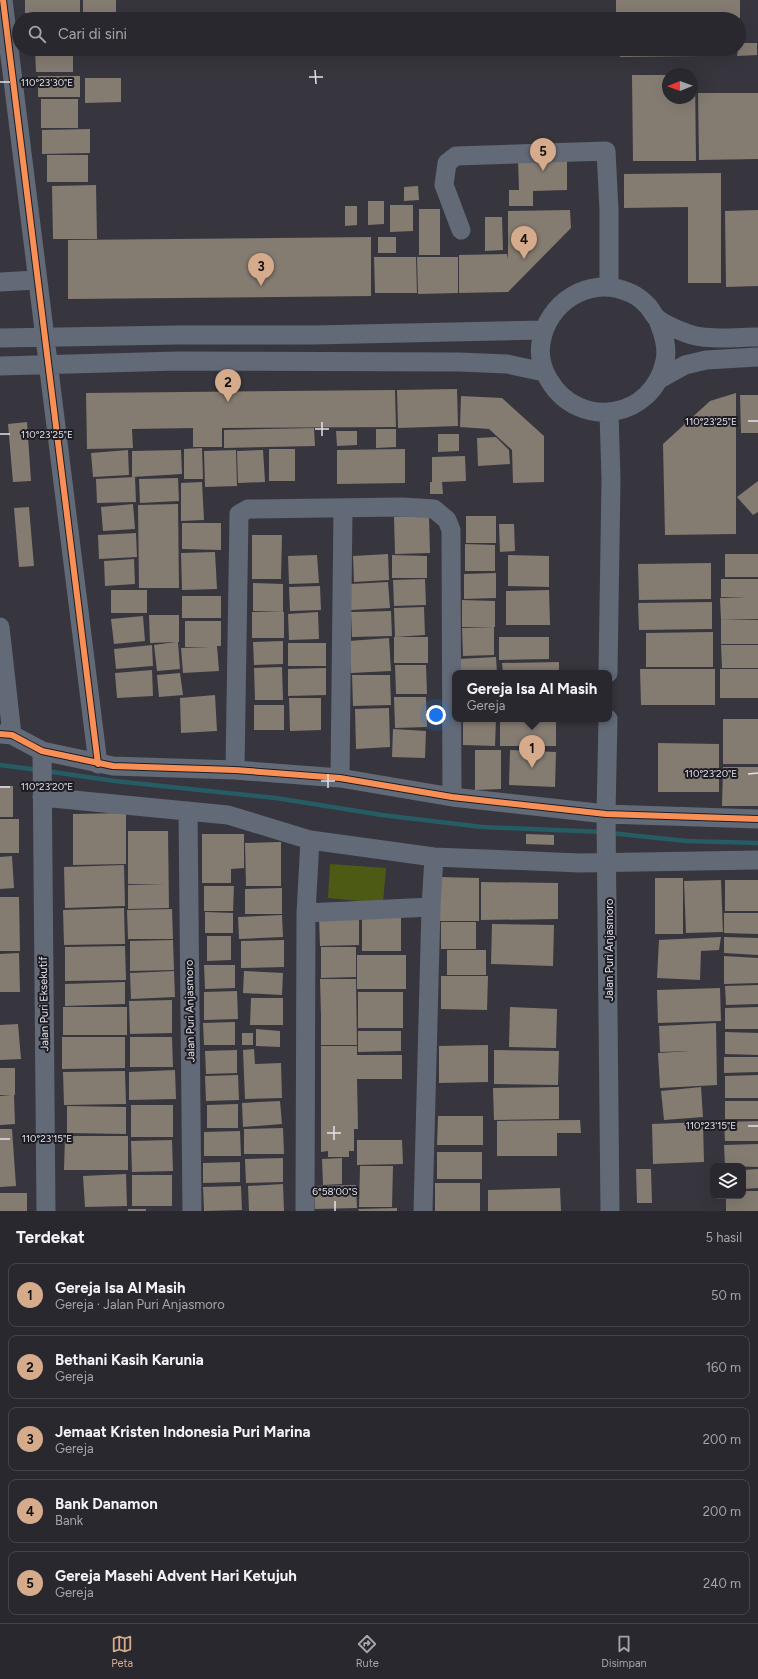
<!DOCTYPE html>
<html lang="id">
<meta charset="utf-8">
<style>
:root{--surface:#29282e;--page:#35343a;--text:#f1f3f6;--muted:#a5a6aa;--line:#45444a;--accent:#d6ab8b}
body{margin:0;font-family:Figtree,sans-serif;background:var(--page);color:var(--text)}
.controls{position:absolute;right:12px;bottom:12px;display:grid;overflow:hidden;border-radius:8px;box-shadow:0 4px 16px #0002}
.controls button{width:36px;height:36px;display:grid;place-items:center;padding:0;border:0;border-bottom:1px solid var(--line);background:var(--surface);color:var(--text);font:20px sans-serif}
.compass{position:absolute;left:662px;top:68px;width:36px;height:36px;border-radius:50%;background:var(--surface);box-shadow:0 4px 16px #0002;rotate:269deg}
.you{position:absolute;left:436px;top:715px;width:14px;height:14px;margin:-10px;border:3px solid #fff;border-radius:50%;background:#1a73e8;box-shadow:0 0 0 6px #1a73e833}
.badge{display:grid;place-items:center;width:26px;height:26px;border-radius:50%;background:var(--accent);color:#111;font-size:13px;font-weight:700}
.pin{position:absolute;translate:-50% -33px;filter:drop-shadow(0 1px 2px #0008)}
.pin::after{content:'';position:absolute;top:21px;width:14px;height:12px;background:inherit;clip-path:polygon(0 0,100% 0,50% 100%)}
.popup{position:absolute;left:452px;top:670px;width:160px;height:52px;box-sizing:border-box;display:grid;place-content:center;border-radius:8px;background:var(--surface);filter:drop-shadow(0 1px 3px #0005);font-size:13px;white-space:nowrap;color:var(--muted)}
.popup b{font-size:15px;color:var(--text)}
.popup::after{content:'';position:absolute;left:50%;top:100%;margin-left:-8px;border:8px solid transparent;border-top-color:var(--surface)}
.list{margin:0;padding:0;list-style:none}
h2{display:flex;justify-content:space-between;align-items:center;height:52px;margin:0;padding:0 16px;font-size:17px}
h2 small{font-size:13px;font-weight:400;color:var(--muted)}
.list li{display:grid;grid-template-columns:26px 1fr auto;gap:12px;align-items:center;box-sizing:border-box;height:64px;margin:0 8px 8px;padding:0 8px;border:1px solid var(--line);border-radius:8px}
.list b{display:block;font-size:15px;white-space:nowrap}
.list p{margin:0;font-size:13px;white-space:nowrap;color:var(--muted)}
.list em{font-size:13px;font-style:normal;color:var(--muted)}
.icon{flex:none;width:22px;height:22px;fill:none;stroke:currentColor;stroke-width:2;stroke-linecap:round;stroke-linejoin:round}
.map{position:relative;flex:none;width:758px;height:1211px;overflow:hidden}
.search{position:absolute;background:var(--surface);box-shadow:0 4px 16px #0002;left:12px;right:12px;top:12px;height:44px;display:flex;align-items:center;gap:10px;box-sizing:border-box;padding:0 14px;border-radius:22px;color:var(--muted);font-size:15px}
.sheet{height:412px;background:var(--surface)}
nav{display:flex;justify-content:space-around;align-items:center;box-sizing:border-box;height:56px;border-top:1px solid var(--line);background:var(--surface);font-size:11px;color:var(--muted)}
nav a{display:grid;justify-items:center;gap:2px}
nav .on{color:var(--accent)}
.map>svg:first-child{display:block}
.green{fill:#4d5a14}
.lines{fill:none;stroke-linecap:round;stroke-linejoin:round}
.stream{stroke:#265c64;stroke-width:4.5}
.building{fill:#847b71}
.minor{stroke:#626a77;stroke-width:19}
.cycleway-casing{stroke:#1d1c22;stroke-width:8}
.cycleway{stroke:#f78f57;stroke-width:6}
.ticks{fill:none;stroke:#e3e2eb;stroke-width:1.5}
.labels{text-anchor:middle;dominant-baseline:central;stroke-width:4;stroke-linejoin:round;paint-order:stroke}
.street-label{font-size:11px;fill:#e3e2eb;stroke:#1d1c22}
.ticks-label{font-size:10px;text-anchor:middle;fill:#e3e2eb;stroke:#1d1c22;stroke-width:4;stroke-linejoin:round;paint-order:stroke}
</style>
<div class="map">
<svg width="758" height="1211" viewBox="0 0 758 1211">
<rect width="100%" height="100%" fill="#37363e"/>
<path class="green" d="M330,864L386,868L383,903L328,898Z"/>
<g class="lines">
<path class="stream" d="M0,765L39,770
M46,771L115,781L276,798L382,815L482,827L603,832
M610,833L686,841L758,843"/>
</g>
<path class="building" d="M25,0H80V12L25,13Z
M83,0H116V14L83,15Z
M616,0H740V18L616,16Z
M86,16V19H26V17Z
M739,43H757V55L737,56Z
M35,49H73V72H36Z
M620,49H703V56L620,57Z
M632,75H668V98H692V75H695L696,161H633Z
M38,76H80V97H38Z
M85,78H121V102L85,103Z
M698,93H758V159L699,160Z
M41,99H78V128H41Z
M90,129V153L42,154V130Z
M47,155H88V182H47Z
M567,158V190L533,191V206H509V190H519L518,159Z
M721,173V283H688V207L624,208V174Z
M96,185L97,239H53L52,186Z
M418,186L419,200L404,201V187Z
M368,201H384V224L368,225Z
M390,205H413V231L390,232Z
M345,206H357V225L345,226Z
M419,209H440V255H419Z
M570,210L571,228L508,292L459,293V255L507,254L508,259V211Z
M758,210V286L726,287L725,211Z
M485,217H502L503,250L485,251Z
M371,237V296L68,299V240Z
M378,237H396V253H378Z
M374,257H416L417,293H375Z
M417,257H458V293L418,294Z
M457,389L458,426L398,428L397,390Z
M395,390L396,427L222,428V447H193V428L132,429L133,448L87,449L86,393Z
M736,393V534L665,535L663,444L710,401Z
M740,395H758V433H741Z
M461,396L502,398L544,436V482L513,483L512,450L489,429L460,427Z
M27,422L31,481L13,482L8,424Z
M314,428L315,446L224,448V430Z
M376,429H396V447L376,448Z
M336,431H357V445L337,446Z
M438,434H459V451L438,452Z
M496,437L509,450L510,464L478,466L477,438Z
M202,448L203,479H184V449Z
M269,449H295V481H269Z
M405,449V483L337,484V450Z
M128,450L129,475L93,477L91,453Z
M181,450L182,474L132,477V451Z
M236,450L237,486L205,487L204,451Z
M263,450L265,482L238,483L237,451Z
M465,456L466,481L442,482L443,494H430V482H432V457Z
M135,477L136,502L97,503L96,479Z
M178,478L179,501L140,503L139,479Z
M758,481V512L753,515L737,497Z
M202,482L204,520L181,521V483Z
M133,504L135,529L103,531L101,507Z
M178,504L179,588H139L138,505Z
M29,507L34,566L19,567L14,508Z
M429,516L430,553L395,554L394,517Z
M466,516H496V543H466Z
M182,523H221V550L182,549Z
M499,524H514L515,551L500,552Z
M136,533L137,557L99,559L98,535Z
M252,535H282L281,579H252Z
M465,544L495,545V571H465Z
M215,552L217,589L182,590L181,553Z
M388,554L389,580L354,582L353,556Z
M725,554H758V577H725Z
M317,555L319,583L289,584L288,556Z
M392,555L427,556V578H392Z
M508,555L549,556V587L508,586Z
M134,559L135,584L105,586L104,561Z
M711,563V599L639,600L638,564Z
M496,573V598L464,599V574Z
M425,579L426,605L394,606L393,580Z
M721,579H758V619L721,620L720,598H747L721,597Z
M388,582L390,608L351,610L350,584Z
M253,583L283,584V612L253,611Z
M320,586L321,610L290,611L289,587Z
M111,590H147V613H111Z
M549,590L550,625H506V591Z
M182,596H221V618H182Z
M462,600L495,601V627H462Z
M712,602V629L639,630L638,603Z
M424,607L425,635L395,637L394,608Z
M391,611L392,636L352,637L351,612Z
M252,612H284V638H252Z
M318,612L319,639L289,640L288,614Z
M149,615H179V642H178L180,669L157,671L154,645L176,642L150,643Z
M143,616L145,641L114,644L111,619Z
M721,620H758V644H721Z
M185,621H221V646H217L219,671L183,673L181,648L210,647H185Z
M494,627V655L463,656L462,628Z
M713,632V667H646V633Z
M394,637H428V663H394Z
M499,637H549V659L499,660Z
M389,638L391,671L351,673L349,641Z
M283,641V664L254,665L253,642Z
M288,643H326V666H288Z
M152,645L153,666L116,669L114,649Z
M721,645H758V668H722Z
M496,657L497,673H459L458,659Z
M559,662V673H503L502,663Z
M395,665H426L427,694H396Z
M282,667L283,700H255L254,668Z
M326,668V695L288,696V669Z
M640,669H715V705H641Z
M720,669H758V698H720Z
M152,670L153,696L117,698L115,673Z
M180,673L183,695L159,697L157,675Z
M352,675H390L391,705L353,706Z
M215,695L217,731L181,733L180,698Z
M394,697H426L427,727L395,728Z
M289,698H321V730L290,731Z
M254,705H284V730H254Z
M389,708L390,747L356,749L355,709Z
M463,719H496L495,746L463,745Z
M500,719H556V746H500Z
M723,719H758V764H723Z
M393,729L426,731L425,758L392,757Z
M658,743L719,744V792H658Z
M475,750H501V789L475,790Z
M510,750L556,752L555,787L509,785Z
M723,767H758V806H722Z
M0,786H13V817H0Z
M126,813V864L73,865V814Z
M0,819H19V853H0Z
M128,831H168L169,908L128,909V885L165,884H128Z
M202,834H244V868L231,869V883H202Z
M526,834L554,835V845L526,844Z
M281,842V886H246L245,843Z
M12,856L14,888L0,889V857Z
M124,865L125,906L65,908L64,867Z
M439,877L479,878V921H439Z
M655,878H683V934H655Z
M721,880L723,932L686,933L684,881Z
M725,880H758V911H725Z
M481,882L558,883V919L481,920Z
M204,886H234L233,911H204Z
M282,888V914H245V889Z
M0,897H19L20,951H0Z
M124,908L125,944L64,945L63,910Z
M172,909L173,939H128L127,910Z
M205,912L233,913V933H205Z
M724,913H758V934L724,933Z
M282,915L283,937L239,939L238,917Z
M362,915H401V951H362Z
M319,918H359V945L320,946Z
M441,922H476V949H441Z
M492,924L554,925L553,966L491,964Z
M207,936H231V960L207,961Z
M721,937L719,950L701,951L700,980L657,978L659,940Z
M724,937L758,938V955L724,953Z
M173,940L174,970L130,971V941Z
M284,940V967L241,968V941Z
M125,946L126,980L65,981V947Z
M321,947H356V977L321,978Z
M447,950H486V975H447Z
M19,953L20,992H0V954Z
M357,955H406V989H357Z
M724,956L758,958V983L724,984Z
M204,965H235V988L205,989Z
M174,971L175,997L131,999L130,973Z
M244,971L283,973L282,995L243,993Z
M441,976H488L487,1010L441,1009Z
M320,979H356L357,1045H321V1016H348H321Z
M125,982V1004L65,1006V984Z
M758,985V1004L726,1005L725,986Z
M720,988L721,1021L658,1023L657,990Z
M237,991L238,1019L204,1020V992Z
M358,992H403V1028H358Z
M251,998H283V1025H250Z
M172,1000V1033L130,1034L129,1001Z
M63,1007H127V1035H63Z
M510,1007L557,1009L556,1048L509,1047Z
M758,1007V1029H725V1008Z
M235,1022V1045H204L203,1023Z
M716,1023L717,1085L660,1088L658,1053L690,1051L660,1052L659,1026Z
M18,1024L21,1059L0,1060V1025Z
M256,1029L280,1031V1047L256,1046Z
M358,1031H401V1051L358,1052Z
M725,1032L758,1033V1055L725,1054Z
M242,1033H253V1045H242Z
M62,1037H125V1068L62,1069Z
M130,1037H172L173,1067H130Z
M488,1045V1082L439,1083V1046Z
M321,1046H357V1055H402V1079H357L358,1129H354V1151H349V1157H328V1151L321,1152Z
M254,1049L255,1064L281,1063L282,1098L245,1099L243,1050Z
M237,1050V1073L206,1074L205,1051Z
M494,1050L559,1051L558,1085L494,1084Z
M724,1057H758V1072L724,1073Z
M0,1068H15V1095H14L15,1124L0,1125V1096L11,1095H0Z
M175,1070L176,1099L129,1100V1072Z
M125,1071L126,1104L64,1105L63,1072Z
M238,1075L239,1100L206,1101L205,1076Z
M758,1075V1098H725V1076Z
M559,1087V1119L494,1120L493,1088Z
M701,1087L703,1117L664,1120L661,1091Z
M280,1101L282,1124L243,1127L242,1103Z
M725,1101H758V1119H725Z
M238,1104V1128H207V1105Z
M131,1105H173V1137H131Z
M67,1106L126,1107V1134L67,1133Z
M438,1116H483V1145H437Z
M580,1120L581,1133H557V1156H497V1121Z
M758,1121V1141H725L724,1122Z
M703,1122L704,1162L653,1164L652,1124Z
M283,1128L284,1154H244V1129Z
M0,1129H12L16,1186L0,1187Z
M240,1131L241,1156H204V1132Z
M65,1136H128V1170H64Z
M172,1140L173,1171L132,1172L131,1141Z
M357,1140H402L403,1164L357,1165Z
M758,1144V1167L725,1166L724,1145Z
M437,1152H482V1179H437Z
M283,1158V1182L246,1183L245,1159Z
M342,1158V1184L323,1185L322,1159Z
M240,1162V1182L203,1183V1163Z
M360,1166H393L392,1207H359Z
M636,1169H651L652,1203H637Z
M758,1169V1188L743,1189V1170Z
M126,1174L127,1206L85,1207L83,1176Z
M132,1175H172V1206H132Z
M435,1183H480V1211H435Z
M283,1184L284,1211H249L248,1186Z
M356,1185L357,1208L315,1209L314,1186Z
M241,1186L242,1210L204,1211L203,1187Z
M560,1188L561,1211H488V1190Z
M743,1191H758V1211H726V1196H743Z
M0,1193H27V1211H0Z
M397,1208V1211H359L358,1209Z
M128,1209H146V1211H128Z"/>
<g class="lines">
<path class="minor" d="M3,0L98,764
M461,230L444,185L447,163L456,156L606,151L609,210V287
M0,282L36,280
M658,320C663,333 668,347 665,361C653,419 579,431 549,380C542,369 539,356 541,343C547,303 589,275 628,292C634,294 641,299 646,304C651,308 653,316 659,320C666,325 678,330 686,333C705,341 737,337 758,337
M0,338L177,335H313L543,330
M0,366L178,361L459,362L507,364L544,372
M658,380L685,365L706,360L758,357
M0,627L12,735
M608,673L611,479L609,413
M608,719L606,814L610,1211
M0,734L12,735L42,751L113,766L235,770L340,778L452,797L606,814L758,819
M42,751L46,1211
M235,770L239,514L248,509L402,507L434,509L447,520L451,530L452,797
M340,778L343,508
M42,797L228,815L310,840L434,857L580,863L758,860
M188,811L192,1211
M306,913L431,907
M305,1211L306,913L310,840
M423,1211L431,907L434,857"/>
<defs>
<path id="cycleway" d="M3,0L98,764
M0,734L12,735L42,751L113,766L235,770L340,778L452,797L606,814L758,819"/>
</defs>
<use href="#cycleway" class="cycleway-casing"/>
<use href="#cycleway" class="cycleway"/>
</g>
<path class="ticks" d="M315,70L316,84M309,77H323M0,82H10M748,421H758M322,422V436M315,429H329M0,434H10M328,774V788M748,774L758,773M321,781H335M0,787H10M334,1126V1140M748,1126H758M327,1133H341M0,1139H10M335,1201V1211"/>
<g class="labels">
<g class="street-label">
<text transform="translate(609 950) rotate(-90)">Jalan Puri Anjasmoro</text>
<text transform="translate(44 1004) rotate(-91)">Jalan Puri Eksekutif</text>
<text transform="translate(190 1011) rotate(-91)">Jalan Puri Anjasmoro</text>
</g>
</g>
<g class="ticks-label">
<text x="47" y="86">110°23'30"E</text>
<text x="711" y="425">110°23'25"E</text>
<text x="47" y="438">110°23'25"E</text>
<text x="711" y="777">110°23'20"E</text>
<text x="47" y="790">110°23'20"E</text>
<text x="711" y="1129">110°23'15"E</text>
<text x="47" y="1142">110°23'15"E</text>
<text x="335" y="1195">6°58'00"S</text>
</g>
</svg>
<div class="controls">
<button><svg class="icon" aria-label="layers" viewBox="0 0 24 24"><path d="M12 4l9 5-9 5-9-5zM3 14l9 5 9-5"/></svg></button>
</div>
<svg class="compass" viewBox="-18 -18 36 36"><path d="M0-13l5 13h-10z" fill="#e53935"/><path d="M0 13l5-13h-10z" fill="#a5a6aa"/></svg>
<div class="you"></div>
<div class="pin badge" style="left:532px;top:768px">1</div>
<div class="popup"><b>Gereja Isa Al Masih</b>Gereja</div>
<div class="pin badge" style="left:228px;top:402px">2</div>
<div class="pin badge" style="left:261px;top:286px">3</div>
<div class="pin badge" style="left:524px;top:259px">4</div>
<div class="pin badge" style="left:543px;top:171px">5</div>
<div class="search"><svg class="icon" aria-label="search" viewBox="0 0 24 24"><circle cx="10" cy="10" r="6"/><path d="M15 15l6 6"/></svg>Cari di sini</div>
</div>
<section class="sheet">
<h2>Terdekat<small>5 hasil</small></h2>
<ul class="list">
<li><span class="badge">1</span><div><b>Gereja Isa Al Masih</b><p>Gereja · Jalan Puri Anjasmoro</p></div><em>50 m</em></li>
<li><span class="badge">2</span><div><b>Bethani Kasih Karunia</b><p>Gereja</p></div><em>160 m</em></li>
<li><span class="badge">3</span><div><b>Jemaat Kristen Indonesia Puri Marina</b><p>Gereja</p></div><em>200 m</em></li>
<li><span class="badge">4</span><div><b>Bank Danamon</b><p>Bank</p></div><em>200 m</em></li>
<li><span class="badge">5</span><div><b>Gereja Masehi Advent Hari Ketujuh</b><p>Gereja</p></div><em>240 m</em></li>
</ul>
</section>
<nav>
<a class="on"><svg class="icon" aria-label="map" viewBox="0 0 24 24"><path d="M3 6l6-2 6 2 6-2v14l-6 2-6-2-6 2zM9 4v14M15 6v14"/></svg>Peta</a>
<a><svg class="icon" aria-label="directions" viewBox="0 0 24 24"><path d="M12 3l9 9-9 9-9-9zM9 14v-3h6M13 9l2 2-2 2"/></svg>Rute</a>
<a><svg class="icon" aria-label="saved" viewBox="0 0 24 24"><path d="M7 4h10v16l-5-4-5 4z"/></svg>Disimpan</a>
</nav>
